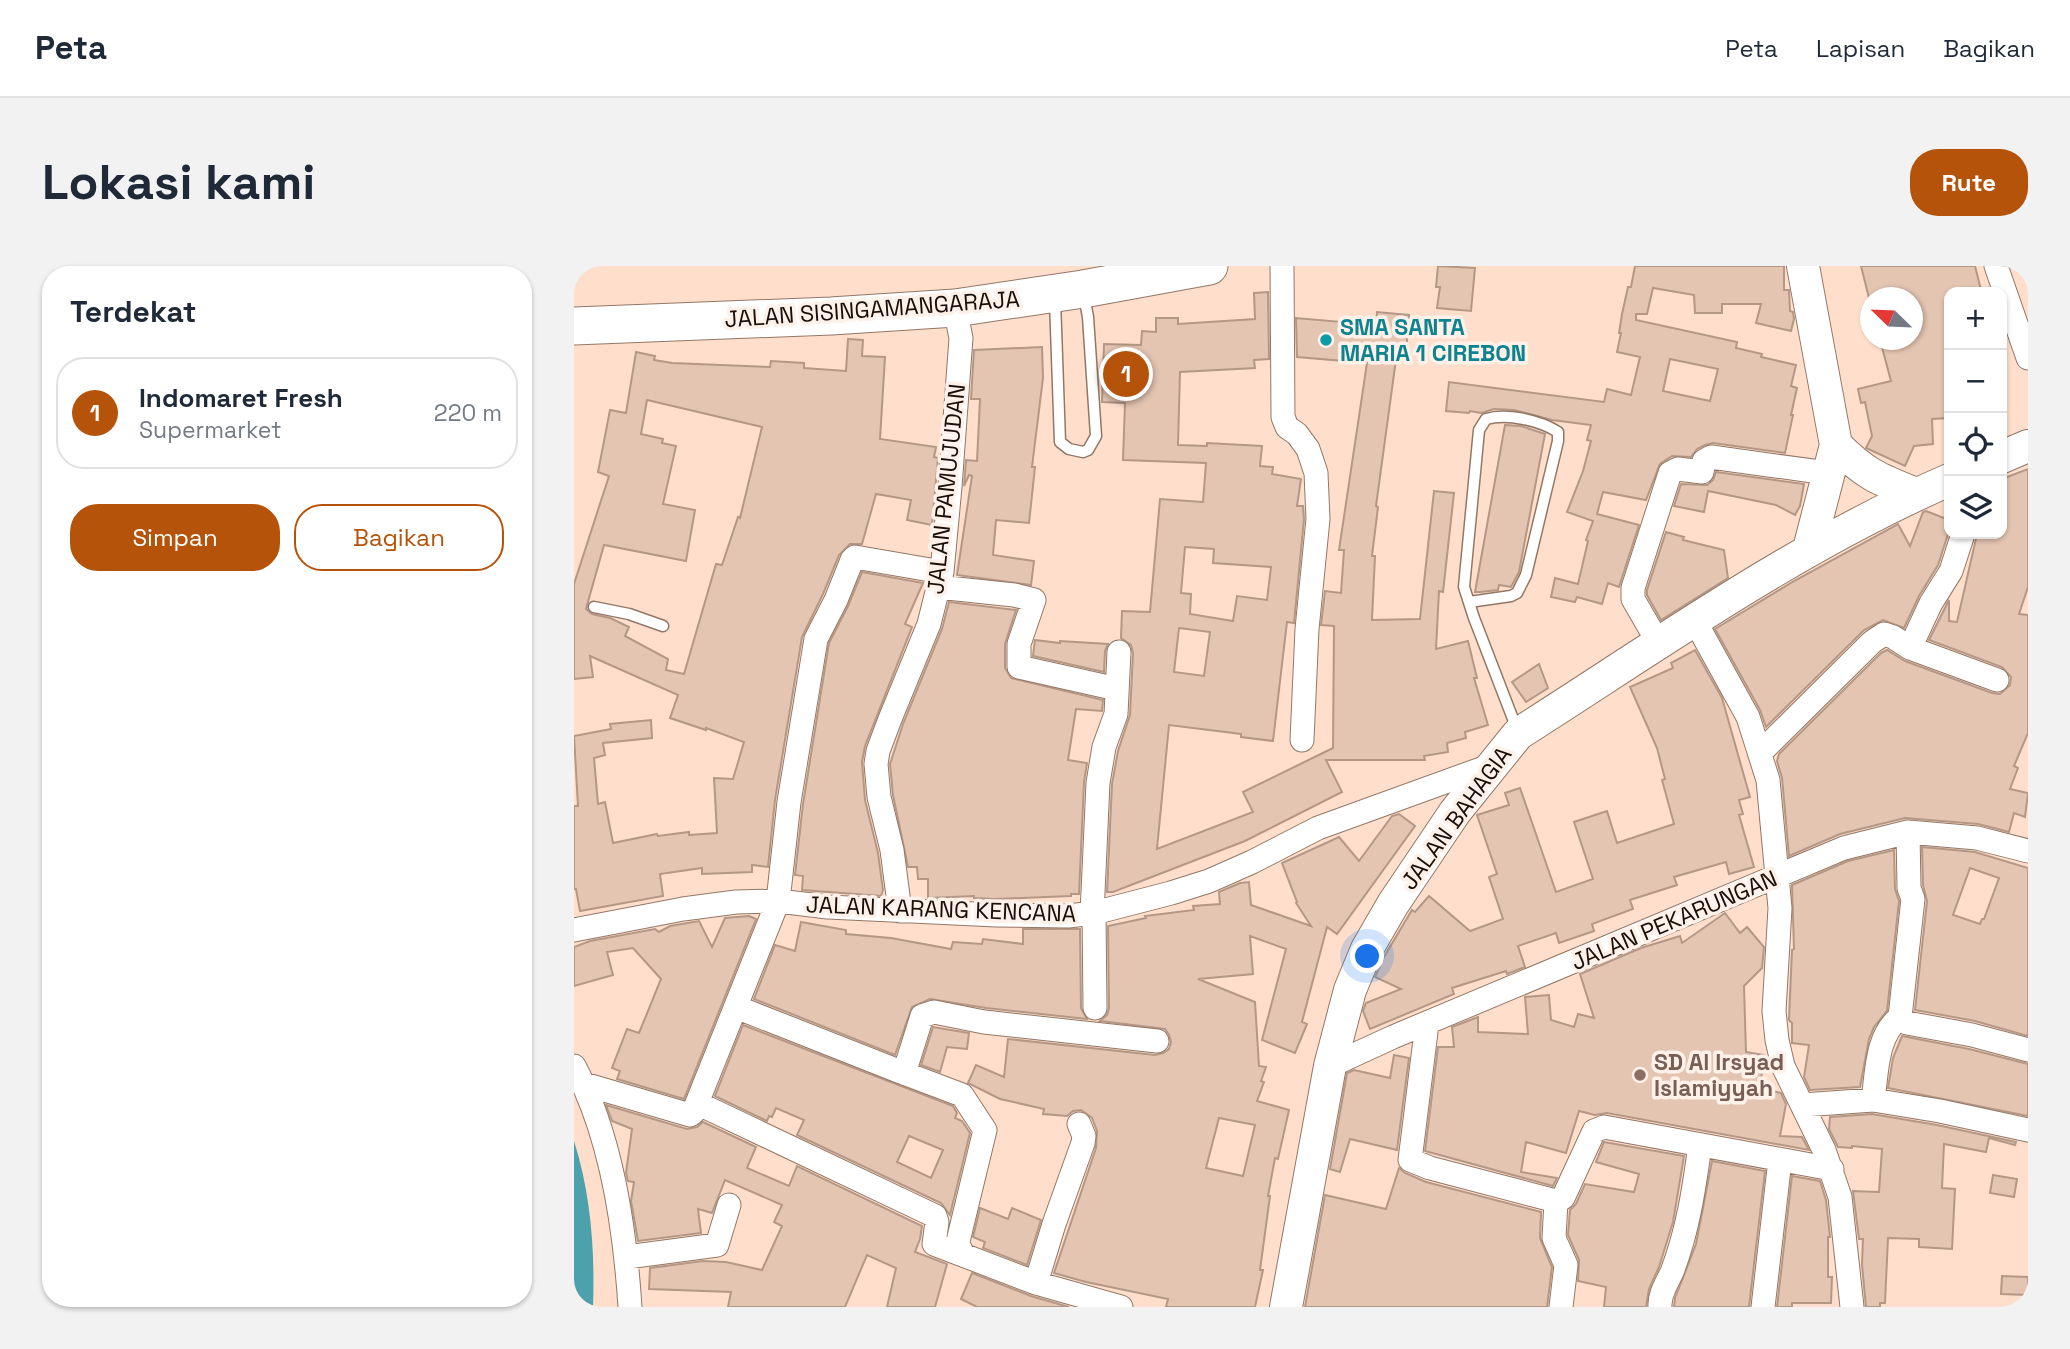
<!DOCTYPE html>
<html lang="id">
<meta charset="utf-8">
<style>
:root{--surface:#fff;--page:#f2f2f3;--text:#1f2937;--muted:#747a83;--line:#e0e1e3;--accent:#b45309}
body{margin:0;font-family:"Space Grotesk",sans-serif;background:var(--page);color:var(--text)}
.controls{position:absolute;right:21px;top:21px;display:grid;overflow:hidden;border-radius:14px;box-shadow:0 2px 5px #0004}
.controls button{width:63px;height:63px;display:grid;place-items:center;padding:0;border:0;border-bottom:2px solid var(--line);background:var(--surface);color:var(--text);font:35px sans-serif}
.compass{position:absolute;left:1286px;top:21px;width:63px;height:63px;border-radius:50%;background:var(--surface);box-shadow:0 2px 5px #0004;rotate:293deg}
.you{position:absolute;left:794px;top:691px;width:24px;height:24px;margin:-18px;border:5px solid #fff;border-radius:50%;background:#1a73e8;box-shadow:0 0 0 10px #1a73e833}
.badge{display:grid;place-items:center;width:46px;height:46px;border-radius:50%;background:var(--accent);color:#fff;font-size:23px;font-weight:700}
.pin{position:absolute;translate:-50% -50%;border:4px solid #fff;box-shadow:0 2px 7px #0006}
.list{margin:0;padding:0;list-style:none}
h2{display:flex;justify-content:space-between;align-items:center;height:91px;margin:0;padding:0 28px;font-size:30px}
h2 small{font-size:23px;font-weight:400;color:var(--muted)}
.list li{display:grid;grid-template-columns:46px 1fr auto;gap:21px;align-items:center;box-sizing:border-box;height:112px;margin:0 14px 14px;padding:0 14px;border:2px solid var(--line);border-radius:28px}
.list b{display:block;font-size:26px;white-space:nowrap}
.list p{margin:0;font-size:23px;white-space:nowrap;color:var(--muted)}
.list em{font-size:23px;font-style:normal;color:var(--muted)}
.actions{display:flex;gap:14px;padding:21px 28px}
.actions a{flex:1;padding:16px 0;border:2px solid var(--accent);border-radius:28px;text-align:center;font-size:24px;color:var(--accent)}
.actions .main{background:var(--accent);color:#fff}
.icon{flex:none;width:38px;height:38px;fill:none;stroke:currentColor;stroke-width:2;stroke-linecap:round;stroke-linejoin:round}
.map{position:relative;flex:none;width:1454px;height:1041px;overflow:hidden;border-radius:28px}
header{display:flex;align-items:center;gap:42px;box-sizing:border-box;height:98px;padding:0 35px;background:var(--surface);border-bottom:2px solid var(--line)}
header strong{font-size:33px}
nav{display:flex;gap:38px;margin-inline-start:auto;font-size:24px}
.intro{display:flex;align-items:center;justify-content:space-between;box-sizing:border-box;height:168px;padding:0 42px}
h1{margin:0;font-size:49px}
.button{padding:18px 32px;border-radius:28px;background:var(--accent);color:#fff;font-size:24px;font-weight:700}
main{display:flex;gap:42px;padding:0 42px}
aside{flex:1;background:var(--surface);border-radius:28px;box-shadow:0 2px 5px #0004}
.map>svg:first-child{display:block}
.water{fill:#4ca1ac}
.building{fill:#e4c5b2;stroke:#b49785;stroke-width:2;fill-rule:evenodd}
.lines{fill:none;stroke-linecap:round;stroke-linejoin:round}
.service-casing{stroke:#937765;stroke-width:13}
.minor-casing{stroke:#937765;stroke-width:25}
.secondary-casing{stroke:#937765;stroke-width:34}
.trunk-casing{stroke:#937765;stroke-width:39}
.service{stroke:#fff;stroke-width:10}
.minor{stroke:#fff;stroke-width:23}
.secondary{stroke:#fff;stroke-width:32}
.trunk{stroke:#fff;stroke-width:37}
.culture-dot{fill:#0f9aa8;stroke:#fef1e9;stroke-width:2.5}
.education-dot{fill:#8d6e63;stroke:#fef1e9;stroke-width:2.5}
.labels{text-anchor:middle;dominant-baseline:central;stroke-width:7;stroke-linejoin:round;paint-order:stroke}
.street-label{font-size:23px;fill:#190e08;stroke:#fef1e9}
.culture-label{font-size:23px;font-weight:bold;fill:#0d838f;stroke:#fef1e9;text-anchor:start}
.education-label{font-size:23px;font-weight:bold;fill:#785e54;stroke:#fef1e9;text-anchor:start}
</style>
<header>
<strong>Peta</strong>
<nav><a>Peta</a><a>Lapisan</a><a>Bagikan</a></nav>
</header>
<div class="intro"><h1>Lokasi kami</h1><a class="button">Rute</a></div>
<main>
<aside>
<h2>Terdekat<small></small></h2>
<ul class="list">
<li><span class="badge">1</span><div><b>Indomaret Fresh</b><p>Supermarket</p></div><em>220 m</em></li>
</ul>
<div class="actions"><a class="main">Simpan</a><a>Bagikan</a></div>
</aside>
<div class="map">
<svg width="1454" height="1041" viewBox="0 0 1454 1041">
<rect width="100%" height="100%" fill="#ffdfcc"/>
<path class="water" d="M0,875C17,928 21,986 19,1041H0Z"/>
<path class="building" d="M864,0L901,2L897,45L863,42L866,21H862Z
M1061,0H1210V24H1215L1216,45L1219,46L1220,53L1217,65L1182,57L1187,38H1148V47H1121L1120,29L1079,22L1073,48H1062V54L1163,76L1162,82L1188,88L1187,91L1222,99L1217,120L1223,122L1217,149H1219L1211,187L1139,177L1131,179L1123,183L1117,191L1098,190L1086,198L1072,234L1029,226L1023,248L1065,259L1045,321L1034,317L1028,338L1003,331L1001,336L977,331L981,312L1004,318L1014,275L1012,274L1019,255L993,246L1009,205L1017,175L1013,174L1017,159L978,154L940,144L920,143L907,147L896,145L895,147L872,145L875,116L1030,136L1033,123L1057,129L1066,91L1043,86L1047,67H1045L1048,48L1054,21H1057ZM1096,93L1144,103L1136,135L1089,125Z
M1287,0H1401L1407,24L1398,26H1375V152L1358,153L1359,178L1340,180L1331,200L1292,182L1298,170L1291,136L1287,137L1284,123L1317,115L1306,74H1339V62L1345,60L1339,32H1295Z
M694,26L695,93L680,94L681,102L606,106L604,179L633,180V177L688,180L686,200L699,201L698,208L727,213L723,240H729L730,253L720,357L713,356L699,475L667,471V468L595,459L583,583L679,546L669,526L759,482L760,360L747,359L751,325L767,327L770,284H765L793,97L723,91L722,52L802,59L803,46L835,49L832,87L823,86L802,240L804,241L798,290H801L798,354L846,353L860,225L880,227L869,326L865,325L862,383L894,375L903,412H900L914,459L891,466L892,472L873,477L874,486L850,490L851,494H752L768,526L671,575L539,626H533L538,518L544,485L556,449L559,387L557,379L547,372L548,345L576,346L586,233L629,236L632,197L549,194L551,137L528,136L530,78L567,79L568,65L582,66V52H604V58L681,53L680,27ZM611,281L640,283L639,297L697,301L693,334L663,330L659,355L616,348L617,328L607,327ZM605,362L636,366L630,410L600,406Z
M274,73L289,74L288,90L311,91L306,173L362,181L360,191L364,192L358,259L333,254L337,234L302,228L288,278H276L265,289L249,328L228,371L201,534L194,601L178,599V606L128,608V602L86,608L89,630L6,645L2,623H0V540H4L0,470L37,463L36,458L77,454L78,472L29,477L31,489L20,492L24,538L31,536L39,577L83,568L84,570L115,566V569L143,567L140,512L159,513L170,476L132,462V464L96,452L104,429L16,390L19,411L0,413V318L35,210L24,206L36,144L52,147L62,86L81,90L80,94L98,97L196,101L197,95L230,97V102L272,105ZM73,134L188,161L166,252L164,251L148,299L142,298L110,408L92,404L94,393L51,370L55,361L36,352L18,348L12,343L30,279L112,295L121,244L89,238L102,180L88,177L89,173L67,168Z
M468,81L469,112L458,201H461L455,257L422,254L419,289L460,295L457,319L383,309L398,210L395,209L390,220L392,194L403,195L406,133H397L400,84Z
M931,159L947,160L971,168L945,306L937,321L925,319L924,324L906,326H901Z
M1454,203V321L1445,348L1454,349V467L1440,500L1444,502L1436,523L1454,527L1451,551L1440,547L1435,566L1404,558L1331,552L1266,568L1215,590L1208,512L1203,495L1205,488L1307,387L1313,384L1331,395L1418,427L1426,428L1436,419L1437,411L1428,401L1355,374L1375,334V355L1383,356L1403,268H1428V213Z
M1142,206L1230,218L1226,240L1221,249L1202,239L1134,225L1130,246L1100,240L1107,218L1133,219L1139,214Z
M1352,245L1375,254V265L1364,299L1345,330L1330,362L1309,354L1290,364L1192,461L1186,444L1141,363L1220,315L1324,258L1336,280L1349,246Z
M1092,266L1110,271L1109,274L1150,284L1154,312L1087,354L1073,329V324Z
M288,306L349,317L331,358L338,361L291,480L288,496L291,534L304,587L309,624L307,630L228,624L229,610L221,609L229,538L255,377L274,340Z
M375,336L442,344L431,378V402L437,412L529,434L528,445L502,443L494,494L513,497L510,516L505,628H497V630L420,633L400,632V630L354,632V613H344L343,601H334L319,529L316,498L329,458L368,363Z
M461,374L486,377V375L534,378L531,385L530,406L459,390Z
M1121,384L1148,432L1176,531L1165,534L1169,548L1165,549L1180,601L1155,608L1152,596L1100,611L1103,619L1056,634L1059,643L1018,658L1020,665L985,677L982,667L944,680L951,701L933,708L932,705L878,722L880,728L796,763L789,745L792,737L827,723L801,711L810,691L838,644L841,646L855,630L896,665L929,653L915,611L923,608L903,549L935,539L931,527L946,522L982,626L1019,613L1000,556L1033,545L1043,577L1100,558L1088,514L1091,513L1083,482L1056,421L1099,402L1097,397Z
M965,398L974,422L952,436L938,416Z
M825,548L841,560L763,668L753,661L728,756L733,758L721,787L688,774L712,683L676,670L679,708L624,713L681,736L685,800L692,801L687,815L690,816L683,835L715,844L704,893L701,892L694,930H696L686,1004H689L681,1041H592L594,1033L512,1016L480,1007L522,882L523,865L518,852L507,844L499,845L493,850L469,848L470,843L426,833L394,817L402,799L430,811L434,773L581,789L589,787L595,783L597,776L595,769L591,763L526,755L533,749L535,742L534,660L572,652L571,650L620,644L619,640L646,638L645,626L666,617L675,616L677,639L737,660L722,637L723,636L708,597L765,571L785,595L818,550ZM645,852L681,859L669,910L632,902Z
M1348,581L1401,586L1454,602V770L1401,755L1341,744L1353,635L1349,619ZM1396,602L1425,612L1410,653H1408L1406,658L1379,649Z
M1320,584L1321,623L1325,635L1313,745L1300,761L1295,773L1286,821L1236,824L1230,811L1235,779L1218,777V757L1215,754L1218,684L1220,683L1218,619L1274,595Z
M1151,647L1166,667L1173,661L1190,681L1188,702L1170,720L1172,786L1190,789L1186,822L1207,827L1212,838L1206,870L1228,871L1235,884L1033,847L1021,849L1005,845L992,887L952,876L947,906L983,912L979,920L851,885L864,781H880L878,761L904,751V766L954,768L951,731L975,729L977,754L1000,761L1004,748L1020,752L1006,708L1067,682L1106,670L1108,677Z
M175,650L182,653L110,833L43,813L46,805L38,802L53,763L65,767L87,713L59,682L33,686L39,709L0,720V681L16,675L81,663L85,666L96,660L125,655L138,681L151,652Z
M227,656L272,664V668L317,672L377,683L379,676L408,678L409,673L449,678V663H506L507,742L513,753L412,742L356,733L338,741L321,789L180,733L201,679L221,685Z
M169,759L379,840L383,847L381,852L388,855L396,867L376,949L367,937L223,869L230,854L202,842L198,851L195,850L193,855L141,830ZM335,870L369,884L357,912L323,896Z
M359,761L395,767L393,783L373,781L366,806L347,799Z
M1328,770L1395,783L1454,798V850L1314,822L1319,792Z
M820,789L835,792L823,884L776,873L766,906L756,903L773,807L780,804L816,812Z
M32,839L113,863L123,861L129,856L182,881L173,902L215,920L223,900L348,960L346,973L341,986L373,998L361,1041H313L322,1002L293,989L271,1041H154L157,1026L75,1023L76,1002L129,995L152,996L188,1004L208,960L200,956L208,939L151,914L138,947L124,943L127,967L64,975L57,935L60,916L54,915L52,907L58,863L38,855Z
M1298,848L1363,859L1442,876L1441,879L1415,872L1412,886L1370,878L1368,922L1381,923L1378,983L1345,981V973L1314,972L1311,1037H1306V1041H1292L1288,999L1289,973H1285L1279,925L1305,926L1308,883L1278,880V882L1264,881L1255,863L1256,851Z
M1030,876L1110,890L1099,956L1085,1001L1075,1023L1072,1041H1030L1032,1021L1004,1015L1005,994L994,969L996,944L1002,938L1011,918L1060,926L1065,908L1022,896Z
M1138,895L1191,905L1175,1041H1100L1101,1032L1122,978Z
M825,902L831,907L852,916L967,946L966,972L978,1001L973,1041H731L751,929L812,943Z
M1419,909L1443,913L1440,931L1416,927Z
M1218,910L1246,915L1252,934L1256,971H1254V1011H1258L1257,1037H1218V1041H1203Z
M406,942L434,953L438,942L467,954L453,999L409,982L411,976L399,971Z
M398,1007L457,1030L495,1041H403L387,1033Z
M1428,1010L1454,1011V1029L1427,1028Z"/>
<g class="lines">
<defs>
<path id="service" d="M481,34L486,176L495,183L509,186L514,184L522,170L514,51L510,30
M895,336L937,330L943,327L952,309L984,175V166C965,154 933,147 912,153L905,164L890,321L900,352L944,466
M20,341L55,348L89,360"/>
<path id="minor" d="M708,0L709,151L713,161L723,168L734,183L742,207L744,253L733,363L728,474
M1422,0L1454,92
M1389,268L1377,305L1357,337L1336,382L1423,414
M364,321L440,329L460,334L445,378V401L543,423
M1121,355L1174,451L1194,514L1206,642L1200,745L1203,774L1209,800L1250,884L1266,931L1278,1041
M1085,378L1059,333V322L1096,207L1104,203L1128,206L1130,195L1137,191L1253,207
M1187,486L1298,376L1310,368L1319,371L1336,382
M1334,566L1335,622L1339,633L1326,751L1333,757L1398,769L1454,784
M326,645L318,584L305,531L302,498L304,485L316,453L355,358L368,306L376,221L387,72L381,42
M520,647L521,742
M518,648L524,517L530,481L542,448L545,386
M0,664L109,643L162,636L204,635L254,641L422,649L494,650L520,647L597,627L635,615L678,596L744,562L918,499
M162,741L327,806L332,801L348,750L360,746L410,756L583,775
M853,758L836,894L856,902L982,935
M0,800C37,868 51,964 56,1041
M756,800L819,771L1270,582L1334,566L1403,572L1454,585
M327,806L388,829L411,864L385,971L384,978L388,987
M10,818L116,849L119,847L204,635L215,536L242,373L262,334L278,294L281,291L368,306
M1299,834C1303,806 1302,770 1326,751
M123,837L361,950L363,956L360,978L462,1017L547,1041
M1229,839L1299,834L1366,845L1454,864
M982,935L989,932L1020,865L1030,861L1258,903
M982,935L980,972L992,999L987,1041
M53,991L143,979L155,939
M462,1017L480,958L509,877L510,870L505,858
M1086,1041C1085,1028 1093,1017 1098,1006C1114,964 1120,923 1126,879
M1189,1041L1206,894"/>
<path id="secondary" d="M1229,0L1262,179L1235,283
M1262,179C1291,208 1304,213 1342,228
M1428,191L1454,180
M712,1041L756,800L776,724L793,683L819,638L881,546L944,468C1084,379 1223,280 1375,214"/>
<path id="trunk" d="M0,60L257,50L381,42L509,23L635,0"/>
</defs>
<use href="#service" class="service-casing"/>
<use href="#minor" class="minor-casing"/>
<use href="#secondary" class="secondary-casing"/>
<use href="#trunk" class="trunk-casing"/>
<use href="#service" class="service"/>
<use href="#minor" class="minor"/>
<use href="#secondary" class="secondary"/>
<use href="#trunk" class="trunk"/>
</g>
<circle class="culture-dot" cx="752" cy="74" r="7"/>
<circle class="education-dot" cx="1066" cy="809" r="7"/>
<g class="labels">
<g class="street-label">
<text transform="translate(298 43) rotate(-4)">JALAN SISINGAMANGARAJA</text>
<text transform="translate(372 223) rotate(-84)">JALAN PAMUJUDAN</text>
<text transform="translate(882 552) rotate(-54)">JALAN BAHAGIA</text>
<text transform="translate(367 643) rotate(2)">JALAN KARANG KENCANA</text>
<text transform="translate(1100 654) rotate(-23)">JALAN PEKARUNGAN</text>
</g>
<g class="culture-label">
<text x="766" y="61">SMA SANTA<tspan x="766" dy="26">MARIA 1 CIREBON</tspan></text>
</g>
<g class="education-label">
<text x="1080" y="796">SD Al Irsyad<tspan x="1080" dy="26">Islamiyyah</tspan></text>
</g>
</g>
</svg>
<div class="controls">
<button>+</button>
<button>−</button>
<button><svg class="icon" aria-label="locate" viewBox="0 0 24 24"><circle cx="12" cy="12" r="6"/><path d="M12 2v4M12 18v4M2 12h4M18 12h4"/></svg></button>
<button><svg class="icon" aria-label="layers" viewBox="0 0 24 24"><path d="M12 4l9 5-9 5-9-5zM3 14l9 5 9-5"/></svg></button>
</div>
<svg class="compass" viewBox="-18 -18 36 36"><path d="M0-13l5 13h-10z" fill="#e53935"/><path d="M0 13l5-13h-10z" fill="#747a83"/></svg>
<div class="you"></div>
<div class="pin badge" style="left:552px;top:108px">1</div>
</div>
</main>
